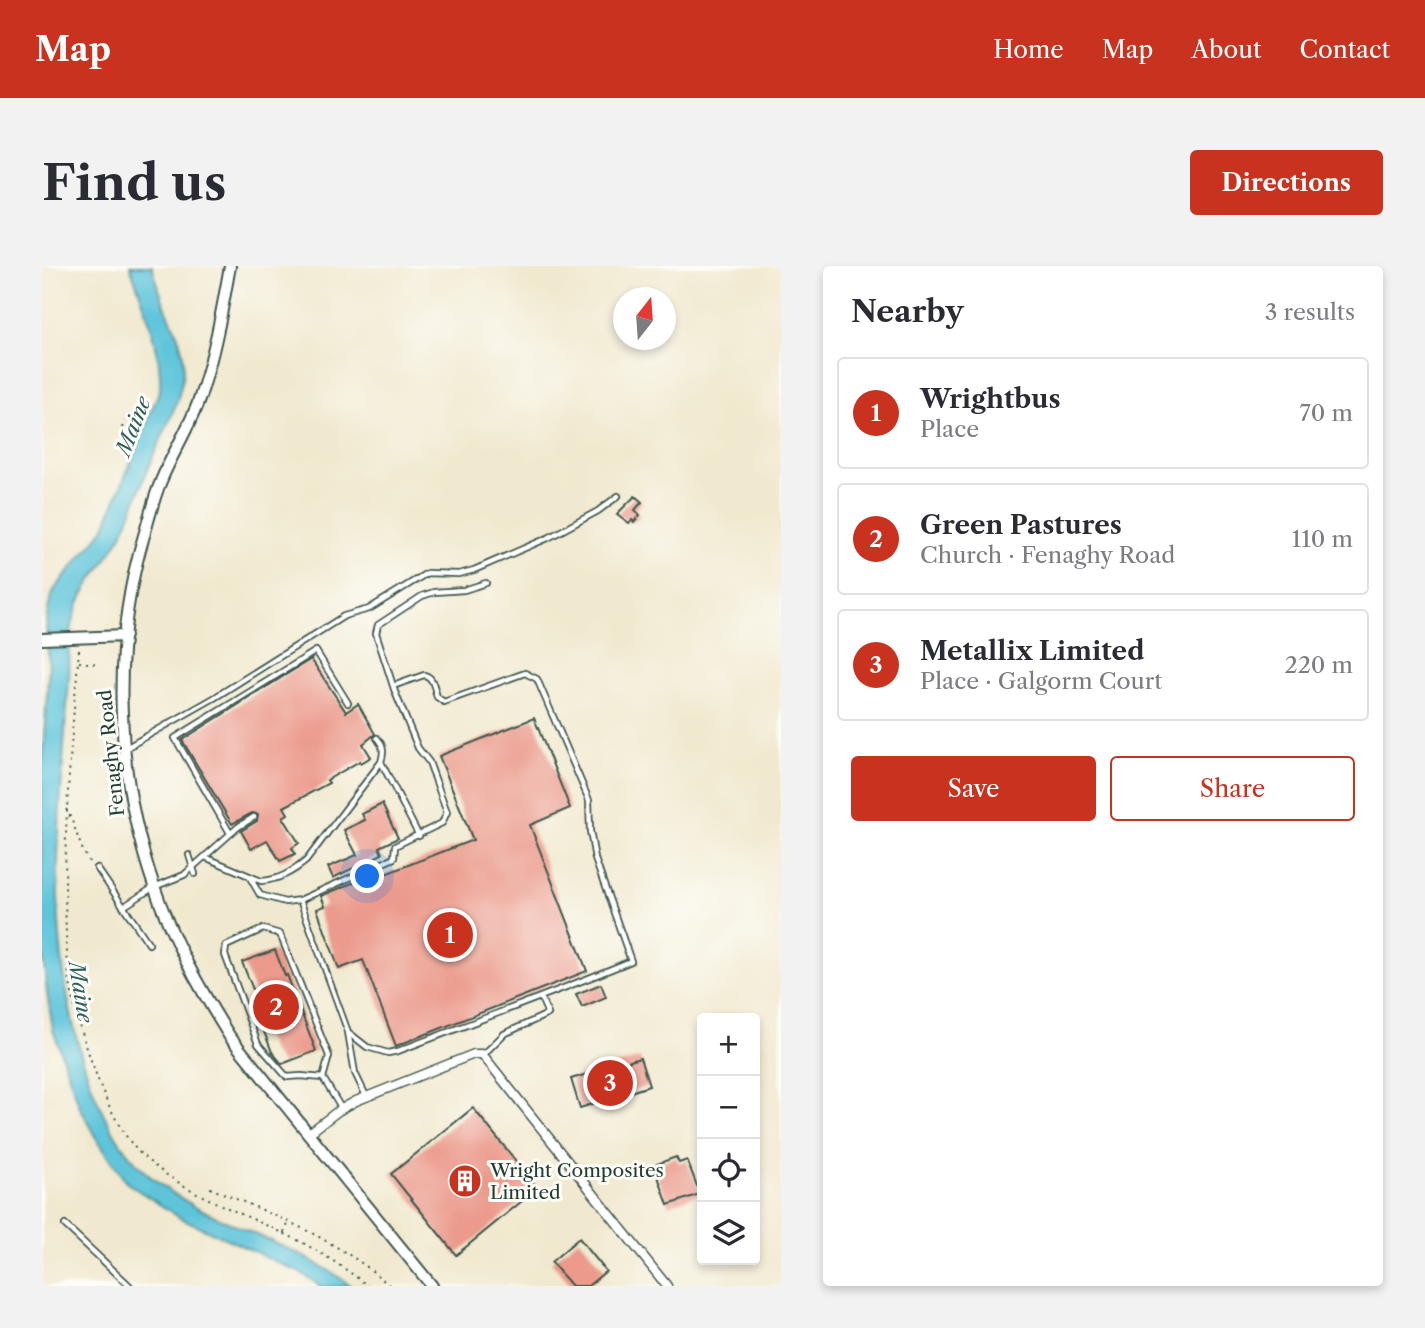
<!DOCTYPE html>
<meta charset="utf-8">
<style>
:root{--surface:#fff;--page:#f2f2f3;--text:#2b2b33;--muted:#7c7c81;--line:#e1e1e2;--accent:#c8321e}
body{margin:0;font-family:"Libre Caslon Text",serif;background:var(--page);color:var(--text)}
.controls{position:absolute;right:21px;bottom:21px;display:grid;overflow:hidden;border-radius:7px;box-shadow:0 4px 10px #0003}
.controls button{width:63px;height:63px;display:grid;place-items:center;padding:0;border:0;border-bottom:2px solid var(--line);background:var(--surface);color:var(--text);font:35px sans-serif}
.compass{position:absolute;left:571px;top:21px;width:63px;height:63px;border-radius:50%;background:var(--surface);box-shadow:0 4px 10px #0003;rotate:17deg}
.you{position:absolute;left:326px;top:611px;width:24px;height:24px;margin:-18px;border:5px solid #fff;border-radius:50%;background:#1a73e8;box-shadow:0 0 0 10px #1a73e833}
.badge{display:grid;place-items:center;width:46px;height:46px;border-radius:50%;background:var(--accent);color:#fff;font-size:23px;font-weight:700}
.pin{position:absolute;translate:-50% -50%;border:4px solid #fff;box-shadow:0 2px 7px #0006}
.list{margin:0;padding:0;list-style:none}
h2{display:flex;justify-content:space-between;align-items:center;height:91px;margin:0;padding:0 28px;font-size:30px}
h2 small{font-size:23px;font-weight:400;color:var(--muted)}
.list li{display:grid;grid-template-columns:46px 1fr auto;gap:21px;align-items:center;box-sizing:border-box;height:112px;margin:0 14px 14px;padding:0 14px;border:2px solid var(--line);border-radius:7px}
.list b{display:block;font-size:26px;white-space:nowrap}
.list p{margin:0;font-size:23px;white-space:nowrap;color:var(--muted)}
.list em{font-size:23px;font-style:normal;color:var(--muted)}
.actions{display:flex;gap:14px;padding:21px 28px}
.actions a{flex:1;padding:16px 0;border:2px solid var(--accent);border-radius:7px;text-align:center;font-size:24px;color:var(--accent)}
.actions .main{background:var(--accent);color:#fff}
.icon{flex:none;width:38px;height:38px;fill:none;stroke:currentColor;stroke-width:2;stroke-linecap:round;stroke-linejoin:round}
.map{position:relative;flex:none;width:739px;height:1020px;overflow:hidden;border-radius:7px}
header{display:flex;align-items:center;gap:42px;box-sizing:border-box;height:98px;padding:0 35px;background:var(--accent);color:#fff}
header strong{font-size:33px}
nav{display:flex;gap:38px;margin-inline-start:auto;font-size:24px}
.intro{display:flex;align-items:center;justify-content:space-between;box-sizing:border-box;height:168px;padding:0 42px}
h1{margin:0;font-size:49px}
.button{padding:18px 32px;border-radius:7px;background:var(--accent);color:#fff;font-size:24px;font-weight:700}
main{display:flex;gap:42px;padding:0 42px}
aside{flex:1;background:var(--surface);border-radius:7px;box-shadow:0 4px 10px #0003}
.map>svg:first-child{display:block}
.water{fill:#5dc4da;stroke:#3e8087;stroke-width:2}
.building{fill:#eb9a8b}
.lines{fill:none;stroke-linecap:round;stroke-linejoin:round}
.lane-casing{stroke:#3e574b;stroke-width:8}
.street-casing{stroke:#3e574b;stroke-width:11}
.secondary-casing{stroke:#3e574b;stroke-width:14}
.path{stroke:#3e574b;stroke-width:2;stroke-dasharray:2 5;stroke-linecap:butt}
.lane{stroke:#fff;stroke-width:4.5}
.street{stroke:#fff;stroke-width:8}
.secondary{stroke:#fff;stroke-width:10}
.labels{text-anchor:middle;dominant-baseline:central;stroke-width:6;stroke-linejoin:round;paint-order:stroke}
.street-label{font-size:19px;fill:#1f3d34;stroke:#fdfcf7}
.poi-label{font-size:19px;fill:#1f3d34;stroke:#fdfcf7;text-anchor:start}
.water-label{font-size:21px;font-style:italic;fill:#2e5f5e;stroke:#fdfcf7}
</style>
<header>
<strong>Map</strong>
<nav><a>Home</a><a>Map</a><a>About</a><a>Contact</a></nav>
</header>
<div class="intro"><h1>Find us</h1><a class="button">Directions</a></div>
<main>
<div class="map">
<svg width="739" height="1020" viewBox="0 0 739 1020">
<rect width="100%" height="100%" fill="#fdfcf7"/>
<filter id="ink" filterUnits="userSpaceOnUse"><feTurbulence type="fractalNoise" baseFrequency=".0143" numOctaves="2"/><feDisplacementMap in="SourceGraphic" scale="14" xChannelSelector="R" yChannelSelector="G"/><feConvolveMatrix kernelMatrix="1 2 1 2 8 2 1 2 1" color-interpolation-filters="sRGB"/></filter>
<filter id="wash" filterUnits="userSpaceOnUse"><feTurbulence type="fractalNoise" baseFrequency=".00686" numOctaves="4" result="noise"/><feDisplacementMap in="SourceGraphic" scale="28" xChannelSelector="R" yChannelSelector="G"/><feGaussianBlur stdDeviation="1.57" result="paint"/><feColorMatrix in="noise" values="0 0 0 0 0 0 0 0 0 0 0 0 0 0 0 0 0 1.4 0 .05"/><feComposite in="paint" operator="in"/></filter>
<g filter="url(#wash)">
<rect width="100%" height="100%" fill="#f1e9cf"/>
<path class="water" d="M88,0H110C114,13 118,27 123,40C130,56 139,73 141,91C144,133 120,167 105,204C96,226 90,250 78,271C64,298 42,318 33,348C26,370 28,391 27,413C26,431 24,449 23,467C15,578 7,680 39,788C51,828 67,868 96,899C149,955 246,970 309,1020H278L261,1008L137,951L85,917L56,874L38,841L11,764L5,727L0,681V498L7,402L4,356L7,339L12,324L62,263L118,123C120,79 102,41 88,0Z"/>
<g id="blocks">
<path class="building" d="M593,230L600,236L593,244L598,249L592,256L590,254L587,257L575,248Z
M269,393L304,446L316,438L333,468L321,478L329,491L319,497L318,495L285,514L287,517L242,541L246,548L241,551L257,577L250,582L253,588L238,595L225,574L209,583L199,565L215,555L216,548L210,547L190,558L140,474Z
M492,452L528,542L488,559L545,705L354,780L321,694L297,703L275,643L283,640L279,630L332,608L333,612L431,574L397,490Z
M340,538L356,572L337,581L340,588L291,612L286,601L315,589L302,564L323,554L320,548Z
M233,684L243,710L245,709L274,785L240,798L230,786L217,753L222,751L200,696Z
M559,718L564,731L540,741L534,728Z
M598,792L607,820L538,842L529,813Z
M431,842L496,922L414,989L349,908Z
M634,891L637,897L645,894L658,928L626,939L612,899Z
M537,972L564,1005L546,1020H530L509,996Z"/>
</g>
</g>
<g filter="url(#ink)">
<use href="#blocks" fill-opacity="0" stroke="#3e574b" stroke-width="2"/>
<g class="lines">
<defs>
<path id="lane" d="M84,482L172,432L302,350L327,343L385,307L417,308L432,304L506,272L556,245L576,230
M339,496L377,570
M188,567L133,472L274,385L306,437
M147,589L153,608
M163,591L219,615C237,614 250,606 264,595L339,496C342,487 342,480 335,472
M55,602L107,678
M207,610L218,629L243,636L258,634L352,592L353,580L400,557L405,546L387,496L376,482L353,426L334,367L336,359L380,330L392,326L422,324L444,317
M258,634L306,766L325,781L346,787L356,785C434,755 512,727 589,695L553,593L548,565L547,534L495,413L483,407L402,436L395,431C392,422 392,411 382,409L351,420
M81,641L112,621L142,609L196,561L212,551
M306,766L313,807L324,830
M441,789L462,768L506,748L499,732
M281,812L259,810L245,811L216,778L183,689L184,680L221,663L238,668L287,790L281,812L299,842
M23,959L88,1020"/>
<path id="street" d="M266,868L296,845L314,835L432,788H440L625,1020"/>
<path id="secondary" d="M188,0C180,45 172,90 157,134C147,162 130,188 119,215C112,231 108,249 103,266C68,380 73,507 112,620C130,674 158,723 188,771L390,1020
M0,373L83,370"/>
</defs>
<use href="#lane" class="lane-casing"/>
<use href="#street" class="street-casing"/>
<use href="#secondary" class="secondary-casing"/>
<path class="path" d="M81,162L83,155
M37,384C28,489 18,595 26,701C29,738 45,784 58,819C68,843 82,873 102,891C142,927 193,944 241,967C271,981 299,999 326,1020
M37,396L53,398
M24,543C35,561 36,581 49,598
M168,922C232,949 296,973 348,1020
M242,967L247,956"/>
<use href="#lane" class="lane"/>
<use href="#street" class="street"/>
<use href="#secondary" class="secondary"/>
</g>
</g>
<defs>
<symbol id="building-disc" viewBox="-11 -11 22 22"><circle r="9.5" fill="#c8321e" stroke="#fdfcf7"/><path d="M-4-6H4V6H1V3H-1V6H-4ZM-2.5-4.3h1.7v1.8h-1.7ZM.8-4.3h1.7v1.8H.8ZM-2.5-1h1.7V.8h-1.7ZM.8-1h1.7V.8H.8Z" fill="#fff"/></symbol>
</defs>
<g fill-rule="evenodd">
<use href="#building-disc" x="404" y="896" width="38" height="38"/>
</g>
<g class="labels">
<g class="street-label">
<text transform="translate(69 487) rotate(-96)">Fenaghy Road</text>
</g>
<g class="poi-label">
<text x="448" y="904">Wright Composites<tspan x="448" dy="22">Limited</tspan></text>
</g>
<g class="water-label">
<text transform="translate(91 160) rotate(-69)">Maine</text>
<text transform="translate(39 726) rotate(81)">Maine</text>
</g>
</g>
</svg>
<div class="controls">
<button>+</button>
<button>−</button>
<button><svg class="icon" aria-label="locate" viewBox="0 0 24 24"><circle cx="12" cy="12" r="6"/><path d="M12 2v4M12 18v4M2 12h4M18 12h4"/></svg></button>
<button><svg class="icon" aria-label="layers" viewBox="0 0 24 24"><path d="M12 4l9 5-9 5-9-5zM3 14l9 5 9-5"/></svg></button>
</div>
<svg class="compass" viewBox="-18 -18 36 36"><path d="M0-13l5 13h-10z" fill="#e53935"/><path d="M0 13l5-13h-10z" fill="#7c7c81"/></svg>
<div class="you"></div>
<div class="pin badge" style="left:408px;top:669px">1</div>
<div class="pin badge" style="left:234px;top:741px">2</div>
<div class="pin badge" style="left:568px;top:817px">3</div>
</div>
<aside>
<h2>Nearby<small>3 results</small></h2>
<ul class="list">
<li><span class="badge">1</span><div><b>Wrightbus</b><p>Place</p></div><em>70 m</em></li>
<li><span class="badge">2</span><div><b>Green Pastures</b><p>Church · Fenaghy Road</p></div><em>110 m</em></li>
<li><span class="badge">3</span><div><b>Metallix Limited</b><p>Place · Galgorm Court</p></div><em>220 m</em></li>
</ul>
<div class="actions"><a class="main">Save</a><a>Share</a></div>
</aside>
</main>
